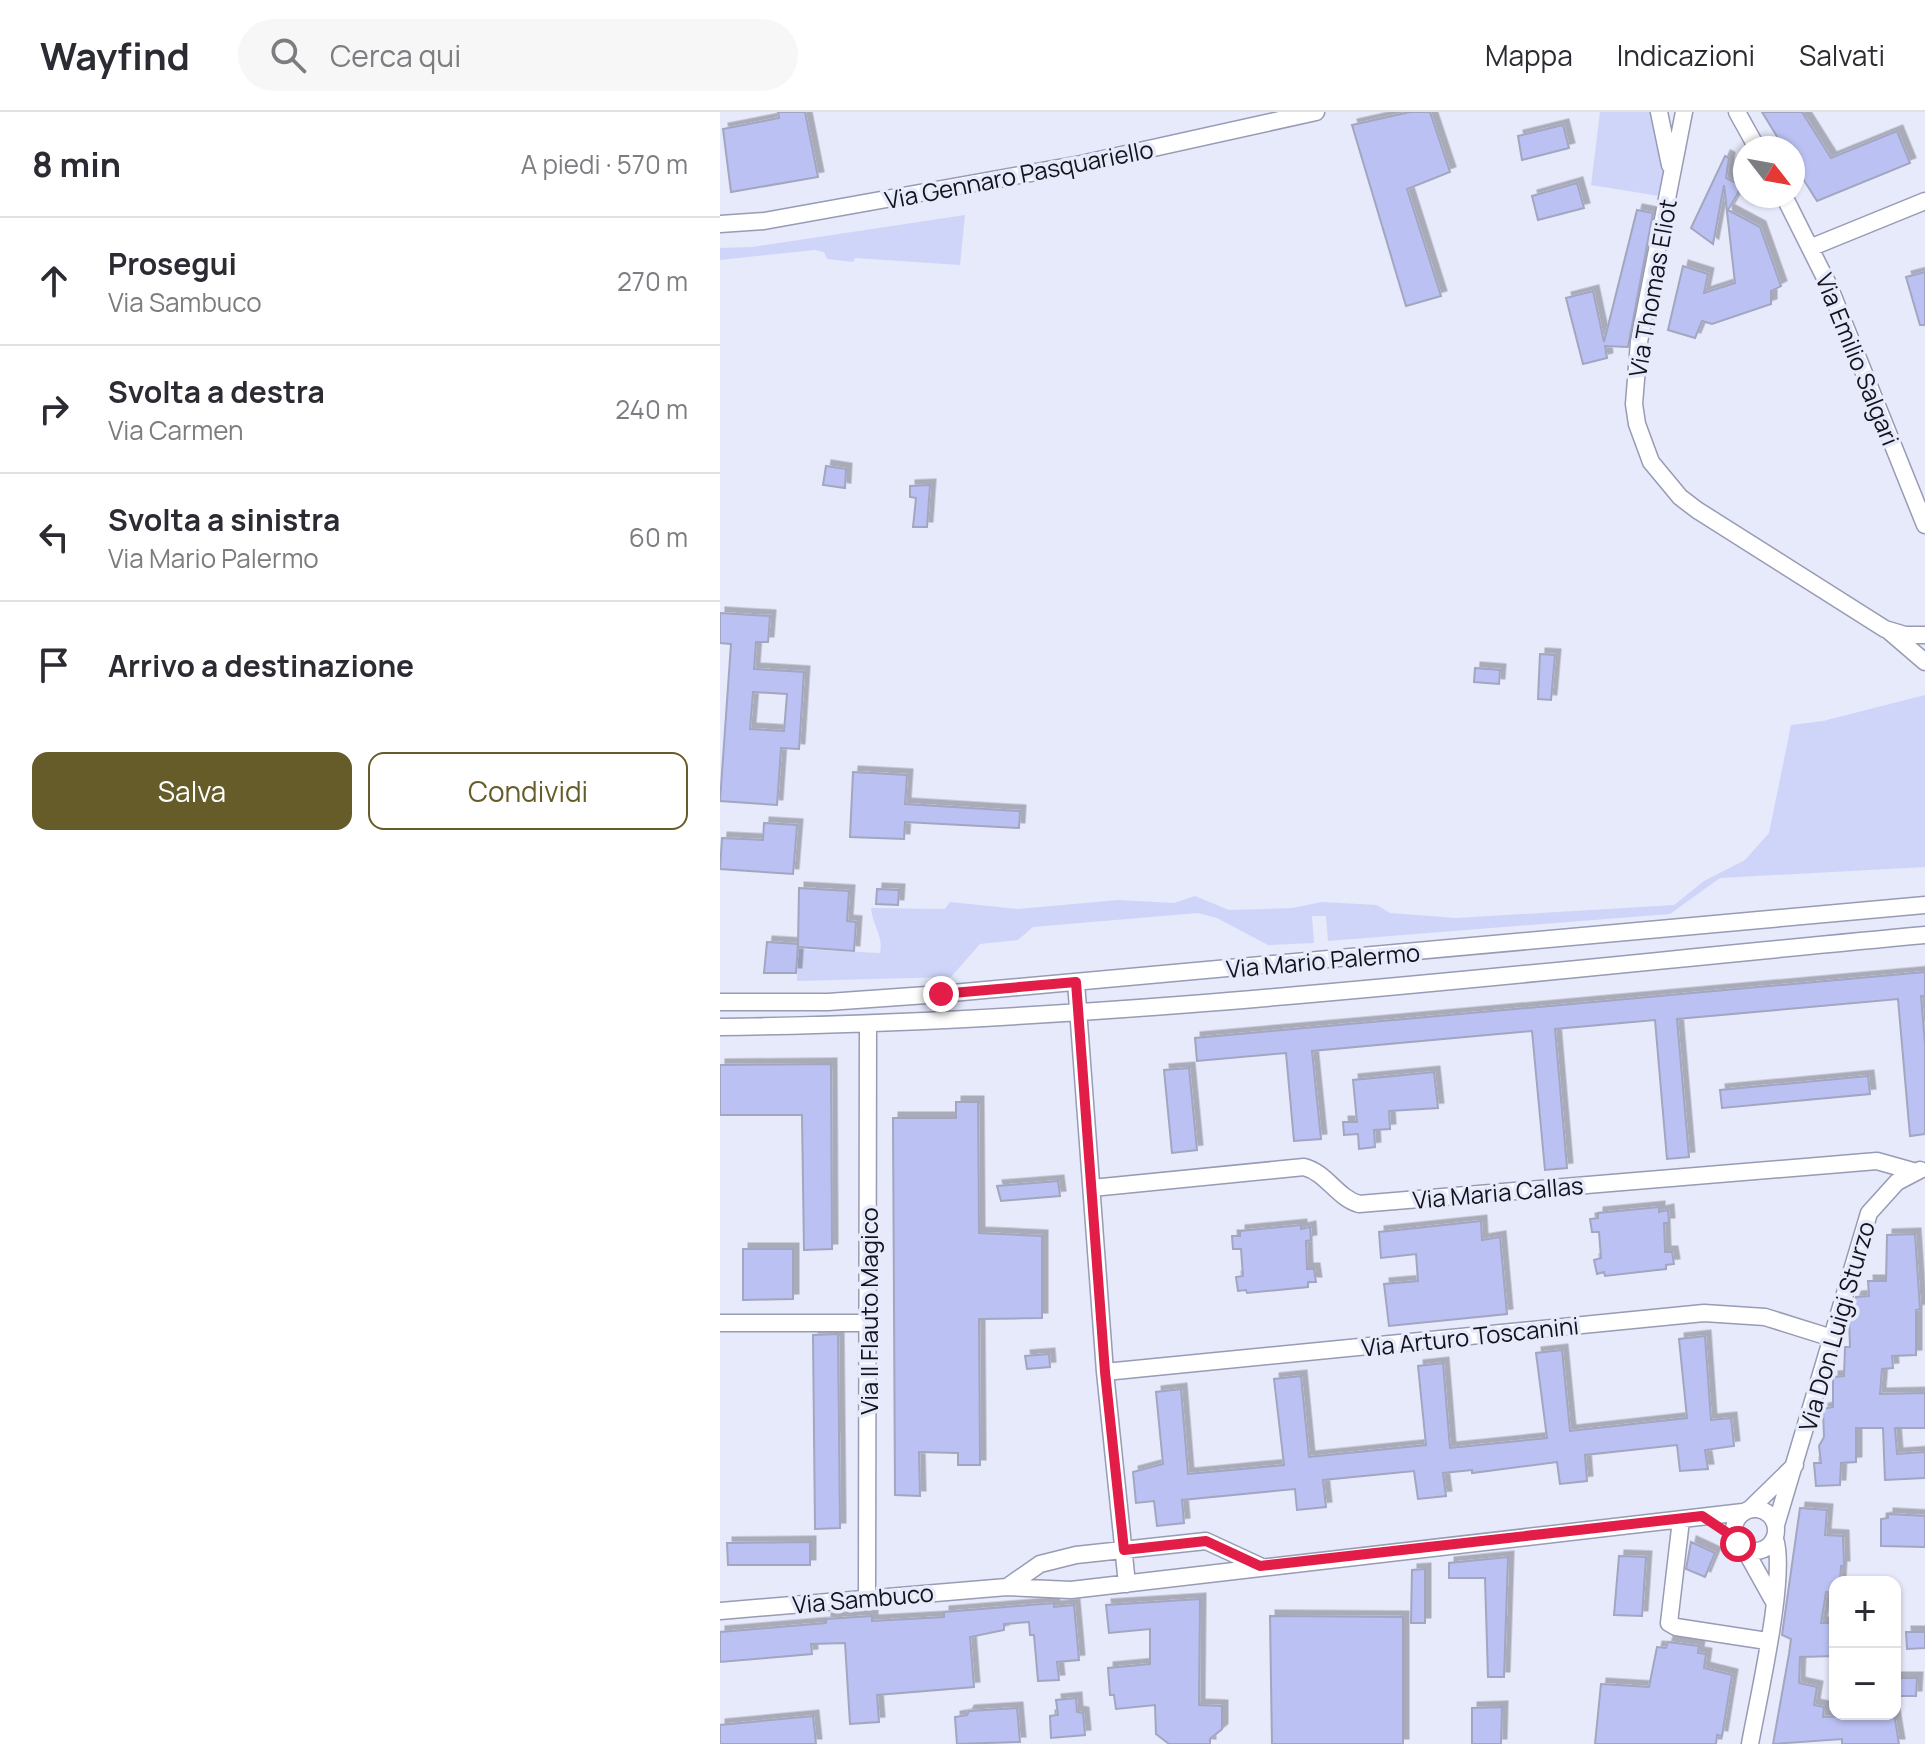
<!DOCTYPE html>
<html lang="it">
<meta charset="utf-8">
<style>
:root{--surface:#fff;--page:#f7f7f7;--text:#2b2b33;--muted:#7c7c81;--line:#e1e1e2;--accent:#665c29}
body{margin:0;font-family:Manrope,sans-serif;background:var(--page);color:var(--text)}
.controls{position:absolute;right:24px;bottom:24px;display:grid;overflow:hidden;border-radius:16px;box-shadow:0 2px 6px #0004}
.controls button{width:72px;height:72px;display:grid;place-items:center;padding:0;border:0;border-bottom:2px solid var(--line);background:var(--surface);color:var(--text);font:40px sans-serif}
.compass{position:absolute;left:1013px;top:24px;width:72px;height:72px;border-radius:50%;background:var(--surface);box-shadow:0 2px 6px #0004;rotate:121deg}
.stop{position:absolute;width:24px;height:24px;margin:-18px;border:6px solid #e11d48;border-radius:50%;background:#fff}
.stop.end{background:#e11d48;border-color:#fff;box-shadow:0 2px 8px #0008}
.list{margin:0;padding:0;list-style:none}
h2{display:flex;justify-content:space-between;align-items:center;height:104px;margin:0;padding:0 32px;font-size:34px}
h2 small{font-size:26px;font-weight:400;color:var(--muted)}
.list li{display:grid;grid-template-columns:52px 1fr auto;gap:24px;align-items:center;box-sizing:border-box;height:128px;padding:0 32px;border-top:2px solid var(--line)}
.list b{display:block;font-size:30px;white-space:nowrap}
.list p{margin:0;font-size:26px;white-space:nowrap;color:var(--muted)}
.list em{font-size:26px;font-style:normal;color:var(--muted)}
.actions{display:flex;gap:16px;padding:24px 32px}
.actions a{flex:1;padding:18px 0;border:2px solid var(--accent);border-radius:16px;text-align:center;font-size:28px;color:var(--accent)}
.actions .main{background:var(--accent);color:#fff}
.icon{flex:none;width:44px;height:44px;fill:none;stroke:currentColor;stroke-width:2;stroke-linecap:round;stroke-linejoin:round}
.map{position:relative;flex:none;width:1205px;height:1632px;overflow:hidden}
header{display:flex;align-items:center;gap:48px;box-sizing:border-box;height:112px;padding:0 40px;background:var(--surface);border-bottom:2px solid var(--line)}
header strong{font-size:38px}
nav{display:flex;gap:44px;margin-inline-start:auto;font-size:28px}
.search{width:560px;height:72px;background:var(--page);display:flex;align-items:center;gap:20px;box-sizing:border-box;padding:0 28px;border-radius:44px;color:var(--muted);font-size:30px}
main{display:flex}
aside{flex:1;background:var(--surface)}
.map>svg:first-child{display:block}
.green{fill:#cfd5f9}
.building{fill:#bbc2f3;stroke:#a2a6c0;stroke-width:2;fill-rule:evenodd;filter:url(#shadow)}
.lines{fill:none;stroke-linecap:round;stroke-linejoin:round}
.minor-casing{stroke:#979bb4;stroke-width:19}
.minor{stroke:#fff;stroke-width:16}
.route{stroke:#e11d48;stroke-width:10}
.labels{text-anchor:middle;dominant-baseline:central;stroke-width:7;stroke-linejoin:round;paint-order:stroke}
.street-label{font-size:24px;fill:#12131c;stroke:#e7eafb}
</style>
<header>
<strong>Wayfind</strong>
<div class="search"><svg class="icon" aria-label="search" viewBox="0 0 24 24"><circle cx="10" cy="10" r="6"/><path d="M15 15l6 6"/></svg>Cerca qui</div>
<nav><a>Mappa</a><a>Indicazioni</a><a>Salvati</a></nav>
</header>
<main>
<aside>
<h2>8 min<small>A piedi · 570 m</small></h2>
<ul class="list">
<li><svg class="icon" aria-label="ahead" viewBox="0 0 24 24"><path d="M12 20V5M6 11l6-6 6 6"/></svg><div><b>Prosegui</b><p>Via Sambuco</p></div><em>270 m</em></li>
<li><svg class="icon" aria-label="right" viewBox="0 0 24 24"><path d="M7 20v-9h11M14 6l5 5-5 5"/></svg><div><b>Svolta a destra</b><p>Via Carmen</p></div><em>240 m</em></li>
<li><svg class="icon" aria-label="left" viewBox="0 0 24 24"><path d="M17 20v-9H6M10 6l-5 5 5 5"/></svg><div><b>Svolta a sinistra</b><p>Via Mario Palermo</p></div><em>60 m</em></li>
<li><svg class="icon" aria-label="arrive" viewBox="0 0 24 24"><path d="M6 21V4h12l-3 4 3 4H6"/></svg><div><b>Arrivo a destinazione</b></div></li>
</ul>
<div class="actions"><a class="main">Salva</a><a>Condividi</a></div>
</aside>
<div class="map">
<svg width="1205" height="1632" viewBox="0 0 1205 1632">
<defs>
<filter id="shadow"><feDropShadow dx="5.5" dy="-5.5" stdDeviation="0" flood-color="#0004"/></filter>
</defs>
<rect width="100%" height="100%" fill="#e7eafb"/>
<path class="green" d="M880,0H936V28L951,38L939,84L871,73Z
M245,103L240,153L135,146L133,150L107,147L104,140L95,138L0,148V136L32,135Z
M1205,583V755L1000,766L950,802L608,829L606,804H592L594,831L548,833L497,806L478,801L313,815L298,828L260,832L231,865L77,869L78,837L160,841C164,825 152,812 151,796L225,797L230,790L298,797L398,788L454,791L475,784L509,798L572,796L602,790L657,793L670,801L736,806L954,793L984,769L1025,748L1049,721L1071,613L1103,609Z"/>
<path class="building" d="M58,0H85L98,65L11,80L3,17L59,6Z
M690,0H710L730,60L687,77L721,184L686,194L632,13Z
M1042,0H1082L1111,46L1177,19L1190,51L1097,89L1073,51V36H1064Z
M843,13L849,36L802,48L798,24Z
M1005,44L1009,46L1006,66L1022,74L1008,98L1040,115L1061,174L1051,179V192L992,212L982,209L975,226L948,218L963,154L988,162L984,181L1015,171L1004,73L993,132L971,116Z
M857,71L864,96L818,108L812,84Z
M917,98L933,101L908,235L885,234L887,246L863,252L846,186L873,179L884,230Z
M1205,160V213H1200L1186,165Z
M106,354L126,357L125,376L103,373Z
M210,373L207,415H193L196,386L190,385V374Z
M0,501L50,504L48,530H36L34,557L84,560L79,637L61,636L57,693L0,689L11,532L0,531ZM33,580L67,582L64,619L30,617Z
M820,542L835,543L831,588L818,587Z
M755,556L780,558L779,572L754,570Z
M133,660L187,663L185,692L300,699L299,716L185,710L184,727L130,725Z
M44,711L77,713L73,762L0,757L2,726L43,728Z
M79,776L129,779L127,809L136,810L134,839L78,835Z
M157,777L179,778L178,793L156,792Z
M47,830L78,832L76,861H44Z
M1205,860V884H1201L1205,933V1022L1190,1024L1178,887L957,907L969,1045L947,1047L935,908L835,917L847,1056L825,1058L812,919L592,939L601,1027L574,1029L566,941L477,949L475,926Z
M111,952L112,1137L84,1138L82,1003H0V953Z
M469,956L477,1038L452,1041L444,958Z
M714,960L718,996L669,999L670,1017L654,1018L655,1035L639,1037L638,1022L624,1023L623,1010H637L633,968Z
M1148,964L1150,982L1002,996L1000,978Z
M236,990H258L259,1121L322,1124V1206L259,1207L260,1353H238V1341L199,1340L200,1384L175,1383L173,1006H236Z
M338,1069L340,1084L281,1089L277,1074Z
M939,1095V1100L948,1098L949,1111H944L945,1140H952L954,1152L946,1153V1157L885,1164L884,1160L877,1162L874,1148L881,1146L879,1120H872L870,1107L878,1106V1101Z
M761,1109L762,1128L780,1125L787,1202L669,1214L664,1172L698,1169L696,1142L661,1146L659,1120Z
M581,1113V1117L590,1115L591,1128L586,1129L587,1157H594L596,1170H588V1175L527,1181L526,1178L518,1179L516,1165L523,1164L521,1137H513L512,1124H520V1119Z
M1195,1122L1200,1197L1196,1198V1243L1172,1244L1173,1256L1162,1257L1160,1282L1205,1281V1316H1175L1177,1342L1205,1340V1366L1165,1368L1163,1316H1136V1350L1121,1351L1120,1373L1096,1374L1094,1351H1101L1099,1334L1104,1325L1103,1297L1113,1295V1265L1124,1264L1125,1235H1130L1129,1207L1136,1185L1149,1184L1148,1169H1166L1167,1123Z
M23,1137H73V1187L23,1188Z
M118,1222L120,1416L95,1417L93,1223Z
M985,1224L991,1308L1011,1306L1014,1334L985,1338L988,1357L960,1359L957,1333L865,1343L867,1369L840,1372L837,1350L752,1361V1358L723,1361L726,1384L698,1387L694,1359L603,1368L606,1395L577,1398L575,1377L462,1388L464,1411L437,1414L434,1389L416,1391L413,1360L443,1352L436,1280L461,1277L468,1362L564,1353L554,1267L581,1264L589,1345L706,1333L698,1254L723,1251L730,1336L827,1326L816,1241L842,1238L850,1319L967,1306L959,1227Z
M329,1242L330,1255L307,1257L305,1244Z
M1080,1396L1107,1398L1105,1423L1123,1424L1124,1454H1121L1120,1470H1115V1481L1106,1480L1101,1511H1115V1544L1080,1545L1079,1571L1097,1575L1094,1593L1104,1595L1103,1605L1174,1602L1179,1632H1122V1627L1053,1632L1069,1542L1071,1527L1062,1523Z
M1168,1402L1205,1404V1435L1161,1434V1407L1168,1406Z
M90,1430V1453H8L7,1431Z
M971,1430L995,1441L985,1465L966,1457Z
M899,1444L926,1445L922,1504L894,1503Z
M788,1445L784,1565H768L765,1466H729V1451Z
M705,1457V1511H691L692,1458Z
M480,1487L479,1593L502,1594V1617L490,1627V1632H449L436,1622L435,1593L396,1597L394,1583H390L388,1556L430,1552V1517L389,1521L386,1493Z
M334,1491V1495L354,1493L359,1548L337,1550L339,1568L318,1569L314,1523H310L309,1510L284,1512V1518L250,1525L254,1575L157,1583L159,1610L130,1612L125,1531L91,1532L92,1542L0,1550V1520L106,1511V1507L152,1504V1509L224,1505V1500Z
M550,1504L683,1505V1632H552Z
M1186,1520H1205V1536L1187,1537Z
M948,1530L979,1534L978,1541L986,1542L984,1556L1012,1563L1002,1624L997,1623L996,1632H875L881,1572L929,1575L937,1535L946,1536Z
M1176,1566H1197L1196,1584H1176Z
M356,1586L357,1600L363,1601L365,1623L331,1626L330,1604L338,1603L336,1588Z
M782,1595L781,1632H752V1596Z
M297,1596L300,1630L237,1632L235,1605L247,1603L249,1599Z
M93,1604L96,1632H0V1613Z"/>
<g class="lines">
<defs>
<path id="minor" d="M939,0L950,53
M964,0L919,230L914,292L917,312L931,350L960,385L977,398L1165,517L1185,523H1205
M1017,0L1037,36
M1064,84L1109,174L1205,413
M0,112L44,109L361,52L596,0
M1092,135L1205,89
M1170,520L1205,550
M356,870L385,1260L407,1472
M0,890H108L221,882L1205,793
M0,915C403,910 804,860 1205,823
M372,1076L584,1055C607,1061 616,1085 639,1092L1157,1049L1196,1060
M0,1211H148
M385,1260L984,1201L1045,1205L1112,1226
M1014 1418a21 21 0 1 1 42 0a21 21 0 1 1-42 0Z
M1030,1397L1075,1353
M961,1408L949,1511L956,1515L1047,1529
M1056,1413L1149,1101L1177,1070L1200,1058
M1024,1436L1053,1488
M287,1475L320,1452L356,1443L486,1429L540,1454
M147,1485L148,913
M0,1499L287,1475L351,1478L1023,1400
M1030,1632C1038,1587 1067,1463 1055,1427"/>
</defs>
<use href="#minor" class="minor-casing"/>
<use href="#minor" class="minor"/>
</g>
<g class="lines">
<path class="route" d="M221,882L356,870L385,1260L404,1438L486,1429L540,1454L982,1404L1015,1426L1018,1432"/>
</g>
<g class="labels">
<g class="street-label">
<text transform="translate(299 62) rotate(-11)">Via Gennaro Pasquariello</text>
<text transform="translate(932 176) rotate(-80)">Via Thomas Eliot</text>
<text transform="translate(1138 247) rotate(68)">Via Emilio Salgari</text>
<text transform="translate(603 848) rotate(-5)">Via Mario Palermo</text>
<text transform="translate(778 1080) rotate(-5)">Via Maria Callas</text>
<text transform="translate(148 1199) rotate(-90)">Via Il Flauto Magico</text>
<text transform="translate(1116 1214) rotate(-74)">Via Don Luigi Sturzo</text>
<text transform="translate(750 1224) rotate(-6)">Via Arturo Toscanini</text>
<text transform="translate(143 1486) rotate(-5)">Via Sambuco</text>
</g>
</g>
</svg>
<div class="controls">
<button>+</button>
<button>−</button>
</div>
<svg class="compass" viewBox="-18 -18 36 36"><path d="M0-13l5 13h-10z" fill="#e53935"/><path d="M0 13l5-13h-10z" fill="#7c7c81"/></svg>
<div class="stop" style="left:1018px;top:1432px"></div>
<div class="stop end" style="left:221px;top:882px"></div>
</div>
</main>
